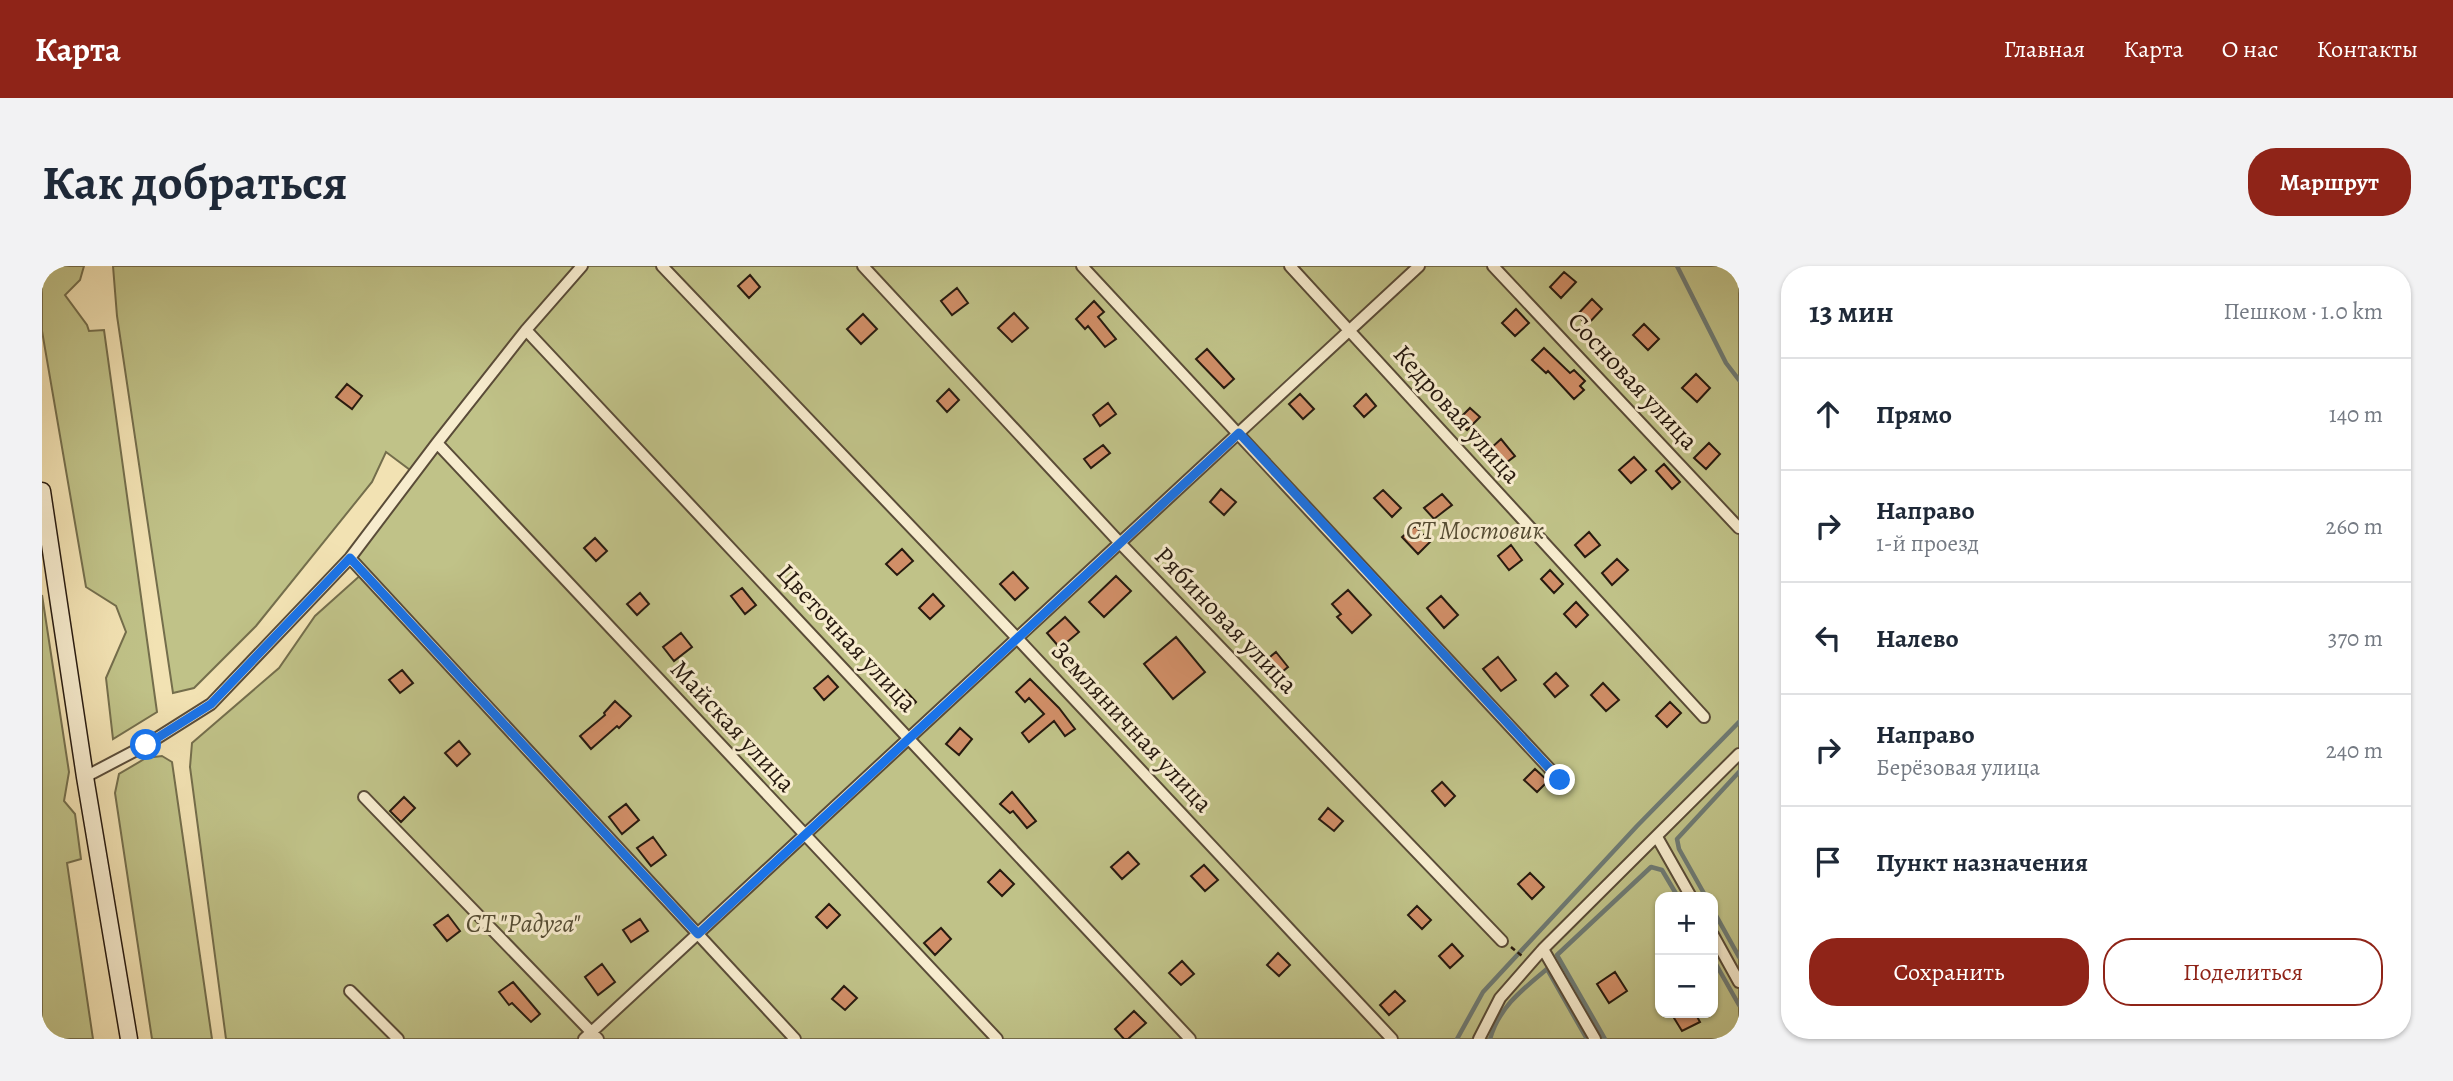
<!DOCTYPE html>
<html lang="ru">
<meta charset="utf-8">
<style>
:root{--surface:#fff;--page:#f2f2f3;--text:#1f2937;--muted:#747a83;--line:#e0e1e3;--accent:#8f2418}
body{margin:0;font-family:Alegreya,serif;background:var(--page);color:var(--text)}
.controls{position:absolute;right:21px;bottom:21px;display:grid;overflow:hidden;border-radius:14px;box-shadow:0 2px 5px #0004}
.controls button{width:63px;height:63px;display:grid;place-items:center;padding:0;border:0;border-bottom:2px solid var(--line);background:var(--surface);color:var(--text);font:35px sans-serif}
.stop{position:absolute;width:21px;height:21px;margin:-16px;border:5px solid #1a73e8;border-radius:50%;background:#fff}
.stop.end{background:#1a73e8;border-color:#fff;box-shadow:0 2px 7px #0008}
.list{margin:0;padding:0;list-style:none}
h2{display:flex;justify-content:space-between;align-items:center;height:91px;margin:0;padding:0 28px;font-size:30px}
h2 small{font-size:23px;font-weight:400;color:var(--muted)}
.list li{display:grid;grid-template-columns:46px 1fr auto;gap:21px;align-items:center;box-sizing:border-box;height:112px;padding:0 28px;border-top:2px solid var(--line)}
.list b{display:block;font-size:26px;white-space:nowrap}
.list p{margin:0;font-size:23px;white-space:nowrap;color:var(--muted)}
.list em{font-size:23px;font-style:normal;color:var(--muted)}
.actions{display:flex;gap:14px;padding:21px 28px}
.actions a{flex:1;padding:16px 0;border:2px solid var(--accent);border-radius:28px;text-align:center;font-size:24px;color:var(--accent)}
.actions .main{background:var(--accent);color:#fff}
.icon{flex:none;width:38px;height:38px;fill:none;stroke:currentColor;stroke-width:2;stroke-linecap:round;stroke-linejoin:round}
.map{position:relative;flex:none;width:1697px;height:773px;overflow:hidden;border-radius:28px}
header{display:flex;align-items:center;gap:42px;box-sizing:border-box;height:98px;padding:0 35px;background:var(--accent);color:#fff}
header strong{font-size:33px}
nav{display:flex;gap:38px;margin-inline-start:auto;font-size:24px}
.intro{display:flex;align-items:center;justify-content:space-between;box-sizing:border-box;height:168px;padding:0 42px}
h1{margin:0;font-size:49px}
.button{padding:18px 32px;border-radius:28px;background:var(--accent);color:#fff;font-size:24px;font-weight:700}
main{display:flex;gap:42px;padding:0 42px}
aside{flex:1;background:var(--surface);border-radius:28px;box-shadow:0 2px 5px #0004}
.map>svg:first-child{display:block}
.green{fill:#c0c288;stroke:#746e4c;stroke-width:2;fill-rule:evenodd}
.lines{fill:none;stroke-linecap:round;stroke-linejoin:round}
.stream{stroke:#6f7b74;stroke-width:4.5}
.building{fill:#d08e67;stroke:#271a0f;stroke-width:2}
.minor-casing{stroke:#5a4c38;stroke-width:14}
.secondary-casing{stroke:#271a0f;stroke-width:19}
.path{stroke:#271a0f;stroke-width:2.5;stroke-dasharray:5 3.5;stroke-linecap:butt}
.minor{stroke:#f7ecce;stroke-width:10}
.secondary{stroke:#f7ecce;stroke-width:16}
.route{stroke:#1a73e8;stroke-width:9}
.labels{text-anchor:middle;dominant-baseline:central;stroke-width:6;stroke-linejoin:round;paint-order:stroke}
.street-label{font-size:26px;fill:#271a0f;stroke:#f7ecce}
.park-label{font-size:26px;font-style:italic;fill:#554c33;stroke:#f7ecce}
</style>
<header>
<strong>Карта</strong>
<nav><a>Главная</a><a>Карта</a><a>О нас</a><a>Контакты</a></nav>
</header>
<div class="intro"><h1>Как добраться</h1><a class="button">Маршрут</a></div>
<main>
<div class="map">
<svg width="1697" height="773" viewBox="0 0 1697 773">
<rect width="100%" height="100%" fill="#f2e2b3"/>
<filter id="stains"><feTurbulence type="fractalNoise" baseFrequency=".00286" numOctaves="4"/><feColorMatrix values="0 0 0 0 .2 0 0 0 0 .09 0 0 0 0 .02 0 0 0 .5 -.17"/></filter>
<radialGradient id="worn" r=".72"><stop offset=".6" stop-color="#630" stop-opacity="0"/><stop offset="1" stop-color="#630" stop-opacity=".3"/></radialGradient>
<path class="green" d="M0,0H42L38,14L23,29L45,59L47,65L62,64L115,446L71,473L64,412L84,366L74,340L44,321L0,65Z
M71,0H1697V773H184L148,501L150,477L237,402L273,350L321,307L308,292L372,207L344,186L330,216L214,360L152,422L131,427L75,50ZM1618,631H1671V747H1618Z
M0,329L27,506L22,535L33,548L39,593L25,597L51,773H0Z
M120,490L130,496L170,773H110L73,527L77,508L104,492Z"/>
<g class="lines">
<path class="stream" d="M1635,0L1684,97L1697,114
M1664,631L1637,583L1635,573L1697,506
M1671,644L1697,691
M1671,693L1697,739
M1415,773L1441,726L1595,560L1697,456
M1448,773C1457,741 1481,723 1505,703L1545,773
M1563,773L1515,689L1609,601L1620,604L1636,631"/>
</g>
<path class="building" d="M1522,6L1534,16L1519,32L1508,21Z
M708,9L718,21L707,32L696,20Z
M915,22L926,37L910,49L899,35Z
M1550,33L1560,43L1545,59L1535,49Z
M1052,35L1062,46L1056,51L1074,73L1063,81L1046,60L1043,63L1034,53Z
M1474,43L1487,57L1473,70L1460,57Z
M972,47L986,62L970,76L956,62Z
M821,48L835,63L819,78L805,63Z
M1602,58L1617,73L1606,84L1591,69Z
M1502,82L1528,107L1532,104L1543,115L1538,120L1542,124L1532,133L1506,105L1504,107L1490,94Z
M1165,83L1192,113L1182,122L1154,93Z
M1654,108L1668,122L1655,136L1640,122Z
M305,118L320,130L310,143L294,131Z
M907,123L917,134L905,146L895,135Z
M1258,128L1272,143L1261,153L1247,138Z
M1324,128L1334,140L1322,151L1312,140Z
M1066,137L1074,148L1058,160L1051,149Z
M1428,142L1438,151L1425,164L1415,155Z
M1459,173L1473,190L1461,199L1448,183Z
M1667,177L1678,188L1664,203L1652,192Z
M1061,179L1068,187L1049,202L1042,193Z
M1592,191L1604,204L1589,217L1577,204Z
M1622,198L1638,216L1630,223L1614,205Z
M1179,223L1194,236L1182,249L1168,236Z
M1341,224L1359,242L1350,251L1332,232Z
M1400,228L1410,239L1392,253L1382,242Z
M1373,260L1388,276L1376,288L1360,271Z
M1547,266L1558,279L1543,291L1533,279Z
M553,272L565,285L554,295L542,282Z
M1469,279L1480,294L1467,304L1456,290Z
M860,283L871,295L855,309L844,298Z
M1575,293L1586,304L1570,319L1560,307Z
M1508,304L1521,318L1512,327L1499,313Z
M971,306L986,322L973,334L958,318Z
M1074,310L1089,325L1062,351L1047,336Z
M700,322L714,339L703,348L689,330Z
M1306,324L1329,349L1310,367L1295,351L1299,348L1290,338Z
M598,327L607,338L595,349L585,338Z
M891,328L902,340L888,353L877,342Z
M1399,330L1416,349L1402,362L1385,342Z
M1534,336L1546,349L1534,361L1522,348Z
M1023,351L1037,366L1018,382L1005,367Z
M639,367L650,381L632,395L621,381Z
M1134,371L1163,406L1131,433L1102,398Z
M1234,386L1246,401L1235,410L1223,395Z
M1456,391L1474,414L1459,425L1441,403Z
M360,404L371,417L358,427L347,414Z
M1514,407L1526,420L1513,431L1502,418Z
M786,410L796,421L782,434L772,422Z
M988,413L1017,442L1033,463L1023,470L1012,455L987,476L980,467L1002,448L987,432L983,436L974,426Z
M1561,417L1577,434L1564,445L1549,429Z
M863,424L874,436L862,448L851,436Z
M573,435L589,450L577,462L575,460L549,483L538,470L563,449L562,447Z
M1628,436L1639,447L1625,461L1614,450Z
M918,462L930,473L917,489L904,478Z
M417,475L428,488L415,500L403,487Z
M1493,503L1506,515L1495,526L1482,514Z
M1400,516L1413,530L1403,540L1390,525Z
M970,526L994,555L985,562L971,545L968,547L958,538Z
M362,531L373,542L359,556L348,545Z
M584,538L597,554L580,568L567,551Z
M1286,542L1301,555L1292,565L1277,553Z
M611,571L624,589L609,600L595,582Z
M1086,586L1097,598L1080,613L1069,601Z
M1162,599L1176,614L1163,625L1149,610Z
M958,604L972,618L960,630L946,616Z
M1488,607L1502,621L1490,633L1476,618Z
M787,638L798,649L785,662L774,651Z
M1375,640L1389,654L1380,663L1366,649Z
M406,649L418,665L405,675L392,659Z
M598,653L606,665L589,676L581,664Z
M899,662L909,673L893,689L882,677Z
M1410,678L1421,690L1408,702L1397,690Z
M1236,687L1248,699L1237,710L1225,699Z
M1140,695L1152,708L1139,719L1127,707Z
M560,698L573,716L556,729L543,711Z
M1573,706L1585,725L1567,737L1555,718Z
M471,716L498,748L489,756L470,737L467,739L457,726Z
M802,720L815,732L803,744L790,733Z
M1353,725L1363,735L1347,749L1338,739Z
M1092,745L1104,757L1086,773H1082L1073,763Z
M1642,747H1653L1658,756L1640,765L1632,752Z"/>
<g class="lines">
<defs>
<path id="minor" d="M620,0L975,372L1350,773
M821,0L1078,277L1460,675
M1040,0L1518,514
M1248,0L1662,451
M1451,0L1697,262
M484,64L1148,773
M395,177L955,773
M308,292L753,773
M43,511L104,479L169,438L308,292L395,177L484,64L540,0
M322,531L556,773
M1615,571L1649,631
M1671,669L1697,716
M1501,683L1553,773
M308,725L356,773
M542,773L1377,0
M1437,773L1458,732L1501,683L1697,488"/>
<path id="secondary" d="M0,225L43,511L87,773"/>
</defs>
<use href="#minor" class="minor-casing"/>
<use href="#secondary" class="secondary-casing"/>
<path class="path" d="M1469,681L1480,690"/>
<use href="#minor" class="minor"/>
<use href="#secondary" class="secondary"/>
</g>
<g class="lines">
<path class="route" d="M104,479L169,438L308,292L656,668L1197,167L1518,514"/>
</g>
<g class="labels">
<g class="street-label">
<text transform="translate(1591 115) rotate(47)">Сосновая улица</text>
<text transform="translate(1415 148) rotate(48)">Кедровая улица</text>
<text transform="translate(1184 354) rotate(46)">Рябиновая улица</text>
<text transform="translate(805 372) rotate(47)">Цветочная улица</text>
<text transform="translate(691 460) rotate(47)">Майская улица</text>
<text transform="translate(1090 461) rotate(47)">Земляничная улица</text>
</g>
<g class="park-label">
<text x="1433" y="264">СТ Мостовик</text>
<text x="481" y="657">СТ "Радуга"</text>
</g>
</g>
<rect width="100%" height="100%" filter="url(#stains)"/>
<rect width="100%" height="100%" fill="url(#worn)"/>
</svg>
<div class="controls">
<button>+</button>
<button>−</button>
</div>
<div class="stop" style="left:104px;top:479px"></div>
<div class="stop end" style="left:1518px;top:514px"></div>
</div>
<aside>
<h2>13 мин<small>Пешком · 1.0 km</small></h2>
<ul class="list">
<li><svg class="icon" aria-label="ahead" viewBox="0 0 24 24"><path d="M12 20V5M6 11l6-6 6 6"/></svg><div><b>Прямо</b></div><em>140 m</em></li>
<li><svg class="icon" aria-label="right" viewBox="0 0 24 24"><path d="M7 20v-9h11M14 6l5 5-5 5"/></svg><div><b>Направо</b><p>1-й проезд</p></div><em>260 m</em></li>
<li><svg class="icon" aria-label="left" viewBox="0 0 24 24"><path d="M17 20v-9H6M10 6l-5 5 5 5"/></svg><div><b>Налево</b></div><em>370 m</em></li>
<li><svg class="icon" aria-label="right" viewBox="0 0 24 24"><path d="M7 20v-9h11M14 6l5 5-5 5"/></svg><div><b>Направо</b><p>Берёзовая улица</p></div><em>240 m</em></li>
<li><svg class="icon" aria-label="arrive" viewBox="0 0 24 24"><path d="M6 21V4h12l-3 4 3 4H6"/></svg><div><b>Пункт назначения</b></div></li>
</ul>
<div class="actions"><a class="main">Сохранить</a><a>Поделиться</a></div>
</aside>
</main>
